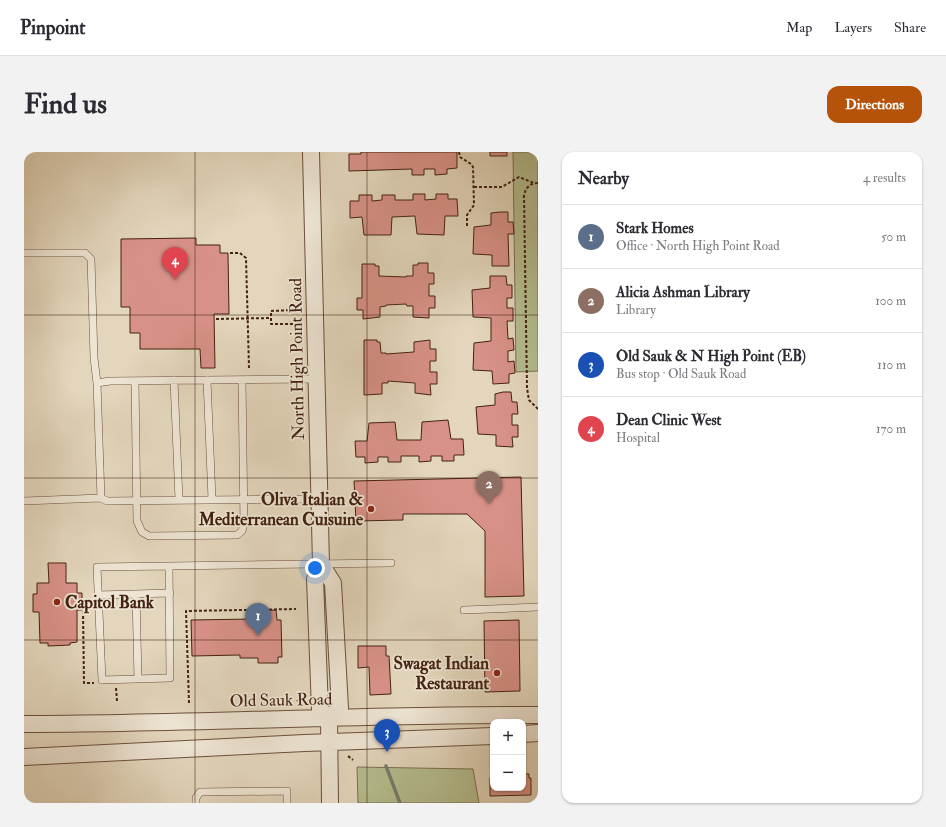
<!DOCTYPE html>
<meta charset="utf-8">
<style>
:root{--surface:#fff;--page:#f2f2f3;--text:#2b2b33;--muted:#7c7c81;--line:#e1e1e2;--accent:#b45309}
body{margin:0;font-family:"IM FELL Double Pica",serif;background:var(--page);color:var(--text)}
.controls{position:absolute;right:12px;bottom:12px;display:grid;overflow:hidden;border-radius:8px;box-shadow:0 1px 3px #0004}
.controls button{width:36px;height:36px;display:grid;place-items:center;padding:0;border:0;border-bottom:1px solid var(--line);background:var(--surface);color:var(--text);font:20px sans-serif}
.you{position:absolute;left:291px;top:416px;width:14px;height:14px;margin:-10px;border:3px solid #fff;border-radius:50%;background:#1a73e8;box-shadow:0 0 0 6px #1a73e833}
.badge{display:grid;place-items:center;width:26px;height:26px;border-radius:50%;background:var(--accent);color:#fff;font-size:13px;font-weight:700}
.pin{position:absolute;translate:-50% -33px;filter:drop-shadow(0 1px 2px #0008)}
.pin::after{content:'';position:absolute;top:21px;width:14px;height:12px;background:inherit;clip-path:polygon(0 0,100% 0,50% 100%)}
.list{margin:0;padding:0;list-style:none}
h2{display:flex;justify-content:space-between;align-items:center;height:52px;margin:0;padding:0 16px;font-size:17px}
h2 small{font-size:13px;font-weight:400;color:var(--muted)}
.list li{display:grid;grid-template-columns:26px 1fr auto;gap:12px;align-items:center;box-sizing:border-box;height:64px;padding:0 16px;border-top:1px solid var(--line)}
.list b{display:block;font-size:15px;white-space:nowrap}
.list p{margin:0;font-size:13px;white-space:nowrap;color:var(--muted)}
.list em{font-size:13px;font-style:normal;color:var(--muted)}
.map{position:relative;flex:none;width:514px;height:651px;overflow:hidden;border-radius:12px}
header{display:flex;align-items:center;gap:24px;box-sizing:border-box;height:56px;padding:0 20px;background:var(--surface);border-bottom:1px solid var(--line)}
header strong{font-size:19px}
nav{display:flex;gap:22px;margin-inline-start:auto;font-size:14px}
.intro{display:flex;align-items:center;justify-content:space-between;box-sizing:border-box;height:96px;padding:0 24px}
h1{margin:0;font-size:28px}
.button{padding:10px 18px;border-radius:12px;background:var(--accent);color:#fff;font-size:14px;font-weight:700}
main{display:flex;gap:24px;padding:0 24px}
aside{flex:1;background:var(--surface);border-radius:12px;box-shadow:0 1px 3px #0004}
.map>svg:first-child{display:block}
.green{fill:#b5bd8f;stroke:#7c7050}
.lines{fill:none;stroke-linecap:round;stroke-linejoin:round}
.stream{stroke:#757d6e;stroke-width:3.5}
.building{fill:#d89187;stroke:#442212}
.service-casing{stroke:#6c4f3c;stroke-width:8}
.tertiary-casing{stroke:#6c4f3c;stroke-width:18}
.path{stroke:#442212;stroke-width:2;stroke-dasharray:3 2;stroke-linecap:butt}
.service{stroke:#ede4d3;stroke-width:7}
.tertiary{stroke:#ede4d3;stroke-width:16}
.grid{fill:none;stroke:#442212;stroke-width:1;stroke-opacity:0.55}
.poi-dot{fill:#8f2418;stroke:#ede4d3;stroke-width:1.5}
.labels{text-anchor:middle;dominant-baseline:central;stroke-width:3.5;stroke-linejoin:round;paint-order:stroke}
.street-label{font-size:17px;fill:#442212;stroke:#ede4d3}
.poi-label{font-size:17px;font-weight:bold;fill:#442212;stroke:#ede4d3;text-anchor:end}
</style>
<header>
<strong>Pinpoint</strong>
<nav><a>Map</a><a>Layers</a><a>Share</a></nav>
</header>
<div class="intro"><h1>Find us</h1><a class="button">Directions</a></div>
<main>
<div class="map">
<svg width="514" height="651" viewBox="0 0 514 651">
<rect width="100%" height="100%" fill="#e3d6bc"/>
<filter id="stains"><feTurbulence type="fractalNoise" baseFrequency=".005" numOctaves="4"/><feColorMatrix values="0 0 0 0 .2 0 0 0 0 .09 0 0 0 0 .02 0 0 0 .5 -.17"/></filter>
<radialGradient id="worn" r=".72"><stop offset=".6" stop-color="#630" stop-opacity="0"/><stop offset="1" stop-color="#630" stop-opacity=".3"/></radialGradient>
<path class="green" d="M489,0H514V219L492,220Z
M333,615L449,617L455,651H334Z"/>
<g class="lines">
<path class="stream" d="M362,614L376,651"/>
</g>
<path class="building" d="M337,0H433V16L423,17V22L411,23V17H400V23H388V17L325,19V2H337Z
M466,0H483V4H466Z
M389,42H401V48L412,47V42H424V47H433L434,64H421L420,83L393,82L391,64L368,65L367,83H340L338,65L326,66V49H335V43H348V49L358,48V43H371V48H389Z
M476,60H484V70H489L490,82H484L485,114H468V103L449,102L450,75L467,73V61Z
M172,86V93H196V101H204L205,162H190L191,216H177L176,197H116V181H106V155H97V87Z
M394,111H404V121H410V132H405V144H411V156H405V166L389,165V154H383L382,152L362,153V154L356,155V165L339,167V158H333V146H338V112H351V114H355V124L382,125V124H389V113H394Z
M466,124H482L483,133H488V146H483V156H489V169H483L484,187L489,186L490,198L484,199V210L490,209L491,221L485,222V231L469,232L468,219L449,218L450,191L467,189V166L449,165L448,138L466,136Z
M340,188H353V190H356L357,201H362V202L390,200V190L406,188V197H412V209H406V220H413V232H406L407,243L391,241V231L364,229V231H358V242L340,243Z
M479,240H487L488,250H493L494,262H488V273H494V285H488L489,295L472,294V283L454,282L452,255L471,253V242Z
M424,268L427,287H439L440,303H430V309H418V304H407V309L395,310V304H377V310H364V305H354V310L341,311V305H332L331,289H343L345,271L371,270L373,288H397L398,270Z
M497,325L500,444L461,445V379L443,362H379V368L332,369L330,329Z
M24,411H42V431H53V441H58V458H53V490L46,491V493L24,494V491H16L15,460H9V442H13V431H25Z
M252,458L253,468H257L258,505H254V511H234V506H216V503L168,504L167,468L229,467V464H233V459Z
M495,468L496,539L461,540L460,469Z
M334,494H362V504H365L367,542L346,543L345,515L334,516Z
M499,612V622H505V626H507V643L466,644V626H468V622L469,636H499Z"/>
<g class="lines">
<defs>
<path id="service" d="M0,101H61L67,107L70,206L73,231
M292,227L86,229L73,231L77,346L83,349L295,347
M150,228L155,348
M183,228L188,347
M111,229L113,369L118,380L125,384L213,383L218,379L220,372L218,228
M0,349L77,346
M145,414L73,415L78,528L146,526L145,414L367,411
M112,442L114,527
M74,443L146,441
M440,458L514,455
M172,651V646L176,640L263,639V651"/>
<path id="tertiary" d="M287,0L297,412L291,427L296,558L305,566
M297,412L309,431L316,556L305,566L306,651
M0,572C171,572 343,562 514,563
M499,582L514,581
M0,605L281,591L469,584"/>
</defs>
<use href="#service" class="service-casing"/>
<use href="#tertiary" class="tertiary-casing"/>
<path class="path" d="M435,0L436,5L447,12L449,15L450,53L443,63V74
M450,35H478L495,25L510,31
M206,101H216L222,106L225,216
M270,158L247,159V172H270
M192,167L247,166
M514,257L505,248L503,236L500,44C501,36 506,31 514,31
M59,459L60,531H70
M92,536L93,549
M273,548L278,552
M165,551L162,459L272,457
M324,604L329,608"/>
<use href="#service" class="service"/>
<use href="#tertiary" class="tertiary"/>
</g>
<path class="grid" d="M171,0V651M343,0V651M0,163H514M0,326H514M0,488H514"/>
<g class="poi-dot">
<circle cx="347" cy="357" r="4"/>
<circle cx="33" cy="450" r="4"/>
<circle cx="473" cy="521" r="4"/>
</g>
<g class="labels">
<g class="street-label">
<text transform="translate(273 207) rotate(-91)">North High Point Road</text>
<text transform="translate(257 548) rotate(-1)">Old Sauk Road</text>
</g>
<g class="poi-label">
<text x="339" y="347">Oliva Italian &amp;<tspan x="339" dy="20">Mediterranean Cuisuine</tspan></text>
<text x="41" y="450" text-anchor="start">Capitol Bank</text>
<text x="465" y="511">Swagat Indian<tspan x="465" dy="20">Restaurant</tspan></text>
</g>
</g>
<rect width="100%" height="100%" filter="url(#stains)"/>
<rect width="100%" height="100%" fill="url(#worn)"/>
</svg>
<div class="controls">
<button>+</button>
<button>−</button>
</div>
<div class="you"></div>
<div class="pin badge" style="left:234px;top:484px;background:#5c6f8a">1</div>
<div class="pin badge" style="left:465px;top:352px;background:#8d6e63">2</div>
<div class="pin badge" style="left:363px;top:600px;background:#1a4fb4">3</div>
<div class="pin badge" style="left:151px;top:128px;background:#e0444e">4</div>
</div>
<aside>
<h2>Nearby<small>4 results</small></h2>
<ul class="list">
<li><span class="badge" style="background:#5c6f8a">1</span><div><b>Stark Homes</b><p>Office · North High Point Road</p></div><em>50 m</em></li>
<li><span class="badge" style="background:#8d6e63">2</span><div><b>Alicia Ashman Library</b><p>Library</p></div><em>100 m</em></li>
<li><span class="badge" style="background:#1a4fb4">3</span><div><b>Old Sauk &amp; N High Point (EB)</b><p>Bus stop · Old Sauk Road</p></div><em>110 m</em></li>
<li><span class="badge" style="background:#e0444e">4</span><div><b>Dean Clinic West</b><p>Hospital</p></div><em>170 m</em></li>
</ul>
</aside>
</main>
